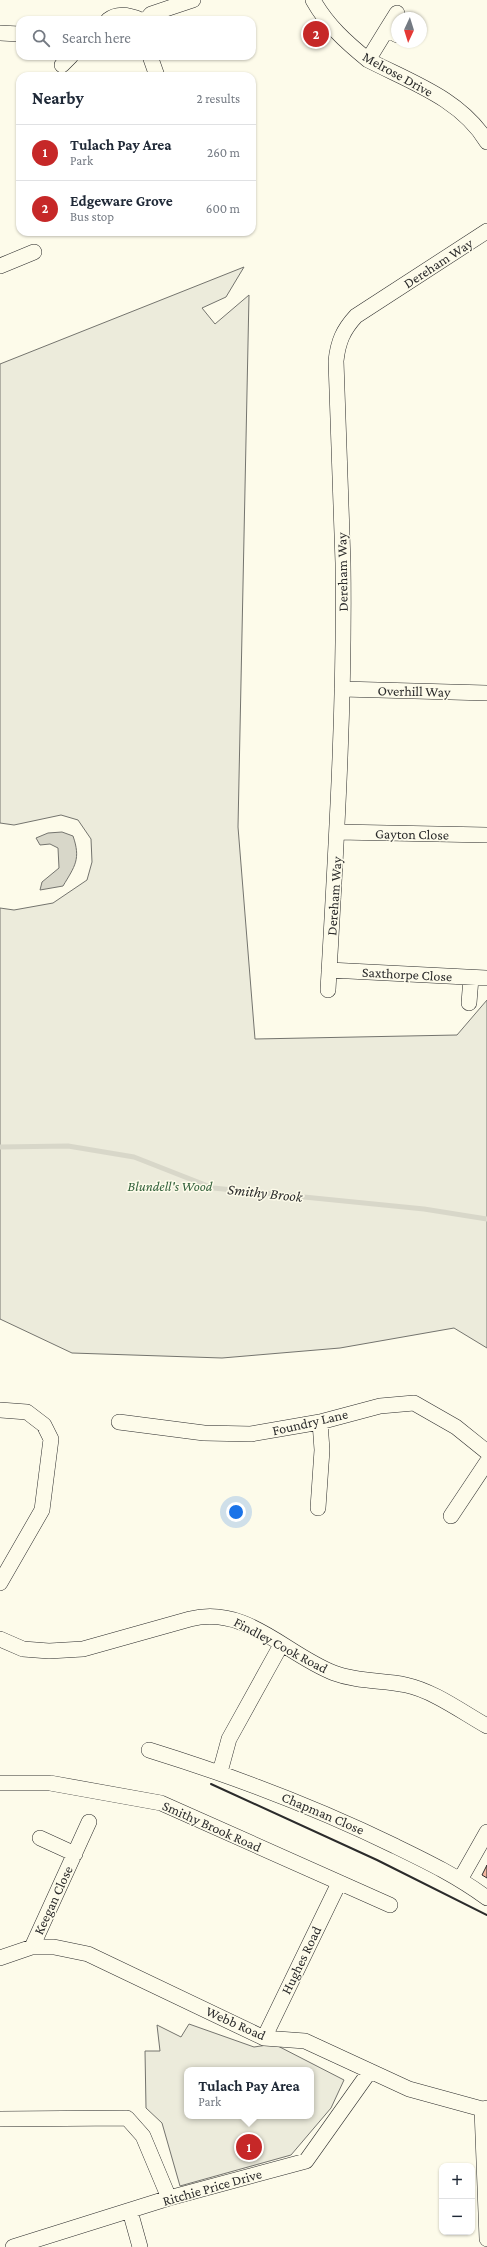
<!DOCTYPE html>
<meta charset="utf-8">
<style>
:root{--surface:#fff;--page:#f6f6f7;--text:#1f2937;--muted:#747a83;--line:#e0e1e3;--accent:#c62828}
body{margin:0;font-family:"Crimson Pro",serif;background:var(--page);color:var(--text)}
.controls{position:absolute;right:12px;bottom:12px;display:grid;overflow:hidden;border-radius:8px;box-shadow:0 1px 3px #0004}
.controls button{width:36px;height:36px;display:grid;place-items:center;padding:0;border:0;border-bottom:1px solid var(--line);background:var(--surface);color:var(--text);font:20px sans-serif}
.compass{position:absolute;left:391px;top:12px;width:36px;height:36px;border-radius:50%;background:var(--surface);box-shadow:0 1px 3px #0004;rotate:184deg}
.you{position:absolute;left:236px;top:1512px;width:14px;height:14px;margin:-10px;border:3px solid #fff;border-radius:50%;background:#1a73e8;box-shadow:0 0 0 6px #1a73e833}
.badge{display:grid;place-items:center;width:26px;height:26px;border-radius:50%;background:var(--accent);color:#fff;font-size:13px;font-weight:700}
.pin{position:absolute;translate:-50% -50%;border:2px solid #fff;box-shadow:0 1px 4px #0006}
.popup{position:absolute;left:184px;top:2067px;width:130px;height:52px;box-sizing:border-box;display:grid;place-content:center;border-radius:8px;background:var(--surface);filter:drop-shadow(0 1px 3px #0005);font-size:13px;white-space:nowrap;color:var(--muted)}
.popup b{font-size:15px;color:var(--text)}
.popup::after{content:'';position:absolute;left:50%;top:100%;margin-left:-8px;border:8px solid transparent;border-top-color:var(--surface)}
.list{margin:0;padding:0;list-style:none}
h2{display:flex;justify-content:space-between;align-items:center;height:52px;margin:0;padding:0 16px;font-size:17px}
h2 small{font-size:13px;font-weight:400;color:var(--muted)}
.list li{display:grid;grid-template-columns:26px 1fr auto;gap:12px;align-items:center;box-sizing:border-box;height:56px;padding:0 16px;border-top:1px solid var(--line)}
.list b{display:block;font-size:15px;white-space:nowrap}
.list p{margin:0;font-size:13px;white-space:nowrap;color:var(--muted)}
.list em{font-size:13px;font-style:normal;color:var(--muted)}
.icon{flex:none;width:22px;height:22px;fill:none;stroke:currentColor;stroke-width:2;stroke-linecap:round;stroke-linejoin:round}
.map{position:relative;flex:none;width:487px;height:2247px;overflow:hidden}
.search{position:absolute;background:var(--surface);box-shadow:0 1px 3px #0004;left:16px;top:16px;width:240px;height:44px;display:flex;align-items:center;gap:10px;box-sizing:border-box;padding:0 14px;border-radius:12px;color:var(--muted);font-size:15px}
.panel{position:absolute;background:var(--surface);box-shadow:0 1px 3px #0004;left:16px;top:72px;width:240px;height:164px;border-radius:12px}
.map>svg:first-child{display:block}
.green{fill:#ecebdb;stroke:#74746e;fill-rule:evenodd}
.water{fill:#d8d7c9;stroke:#74746e}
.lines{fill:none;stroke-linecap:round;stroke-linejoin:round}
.stream{stroke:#d8d7c9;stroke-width:5}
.building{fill:#f2b8a0;stroke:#2b2b2b}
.minor-casing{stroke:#2b2b2b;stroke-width:16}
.minor{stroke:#fdfbea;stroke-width:15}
.wall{stroke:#2b2b2b;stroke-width:2}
.labels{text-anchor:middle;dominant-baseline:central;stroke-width:3;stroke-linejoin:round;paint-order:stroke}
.street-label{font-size:14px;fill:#2b2b2b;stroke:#fdfbea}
.park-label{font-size:14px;font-style:italic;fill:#34623c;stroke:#fdfbea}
.water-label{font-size:15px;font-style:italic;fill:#2b2b2b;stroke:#fdfbea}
</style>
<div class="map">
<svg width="487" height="2247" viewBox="0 0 487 2247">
<rect width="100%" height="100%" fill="#fdfbea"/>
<path class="green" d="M244,267L226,297L202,308L215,324L249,295L238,827L255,1039L457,1035L487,1000V1348L454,1328L340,1348L222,1358L72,1353L0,1319V908L14,910L53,903L87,880L92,862L91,839L78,820L61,815L14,825L0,823V364Z
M189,2024L254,2047L274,2044L344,2080L331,2108L291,2155L180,2186L162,2123L146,2108L145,2051H160L157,2025L181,2037ZM187,2070H311V2116H187Z"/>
<path class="water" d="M62,832L73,836C81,859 75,866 63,886L40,890L42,882L59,868L58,848L50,844L40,845L36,838L48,833Z"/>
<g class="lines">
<path class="stream" d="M0,1147L68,1146L134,1157L213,1188L424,1209L487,1219"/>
</g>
<path class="building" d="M487,1865V1878L482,1875Z"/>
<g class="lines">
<defs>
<path id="minor" d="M313,0C327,25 346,42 368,60C411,82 461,99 487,142
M397,13L387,29L397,35
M108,20C118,12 130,15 141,20
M146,20L151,14L193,0
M0,33L19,34
M150,56L157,76
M368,60L387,29
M62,65L71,56
M0,266L34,252
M342,689L487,693
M338,832L487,835
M329,970L486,978
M328,990C336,848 345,705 343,563C341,496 338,428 336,361C338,342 343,330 356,316L487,231
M469,1003L471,978
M0,1410L27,1412L44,1425L51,1439L42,1510L0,1583
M119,1422L204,1433L251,1434L320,1422L380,1406L414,1403L456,1427L487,1452
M318,1508L322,1450L320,1422
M451,1516L487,1462
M0,1639L23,1649L49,1651L83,1649L190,1619C247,1605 285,1654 334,1673C358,1682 382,1680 406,1685C434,1691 462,1712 487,1726
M149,1750C233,1776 315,1807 395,1846C428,1862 457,1876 487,1898
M220,1772L229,1739L281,1645
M0,1783H50L161,1803L390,1905
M40,1838L75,1854
M461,1878L487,1832
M32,1947L89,1822
M0,1958L32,1947H54L88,1954L264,2038L305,2041L409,2089L482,2109L487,2108
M264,2038L339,1883
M482,2109L487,2239
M0,2119L127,2118L143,2136L169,2198
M130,2211L140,2247
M13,2247L169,2198L306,2161L370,2071"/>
</defs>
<use href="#minor" class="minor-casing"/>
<use href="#minor" class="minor"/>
<path class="wall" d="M211,1784L377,1860L487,1915"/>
</g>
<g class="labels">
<g class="street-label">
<text transform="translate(398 74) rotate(29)">Melrose Drive</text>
<text transform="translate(438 263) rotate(-33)">Dereham Way</text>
<text transform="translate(342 572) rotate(-91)">Dereham Way</text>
<text transform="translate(414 691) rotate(1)">Overhill Way</text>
<text transform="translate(412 834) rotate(1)">Gayton Close</text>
<text transform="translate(334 896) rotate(-86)">Dereham Way</text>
<text transform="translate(407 974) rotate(3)">Saxthorpe Close</text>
<text transform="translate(310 1422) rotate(-13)">Foundry Lane</text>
<text transform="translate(281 1645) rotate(28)">Findley Cook Road</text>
<text transform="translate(323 1813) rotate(23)">Chapman Close</text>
<text transform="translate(212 1826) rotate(24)">Smithy Brook Road</text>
<text transform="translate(53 1900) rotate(-65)">Keegan Close</text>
<text transform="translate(301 1960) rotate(-64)">Hughes Road</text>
<text transform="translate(236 2023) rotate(24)">Webb Road</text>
<text transform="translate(212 2187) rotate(-16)">Ritchie Price Drive</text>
</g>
<g class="park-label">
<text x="170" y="1186">Blundell's Wood</text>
</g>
<g class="water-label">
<text transform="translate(265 1193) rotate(6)">Smithy Brook</text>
</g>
</g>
</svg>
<div class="controls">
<button>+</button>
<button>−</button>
</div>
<svg class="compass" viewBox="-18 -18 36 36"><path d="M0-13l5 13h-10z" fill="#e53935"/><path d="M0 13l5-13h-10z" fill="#747a83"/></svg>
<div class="you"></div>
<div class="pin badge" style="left:249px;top:2147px">1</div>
<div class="popup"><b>Tulach Pay Area</b>Park</div>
<div class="pin badge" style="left:316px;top:34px">2</div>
<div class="search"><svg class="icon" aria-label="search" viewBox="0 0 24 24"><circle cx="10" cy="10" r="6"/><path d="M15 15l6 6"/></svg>Search here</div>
<section class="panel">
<h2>Nearby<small>2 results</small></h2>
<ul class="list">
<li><span class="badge">1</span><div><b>Tulach Pay Area</b><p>Park</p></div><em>260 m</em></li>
<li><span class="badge">2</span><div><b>Edgeware Grove</b><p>Bus stop</p></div><em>600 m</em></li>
</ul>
</section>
</div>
